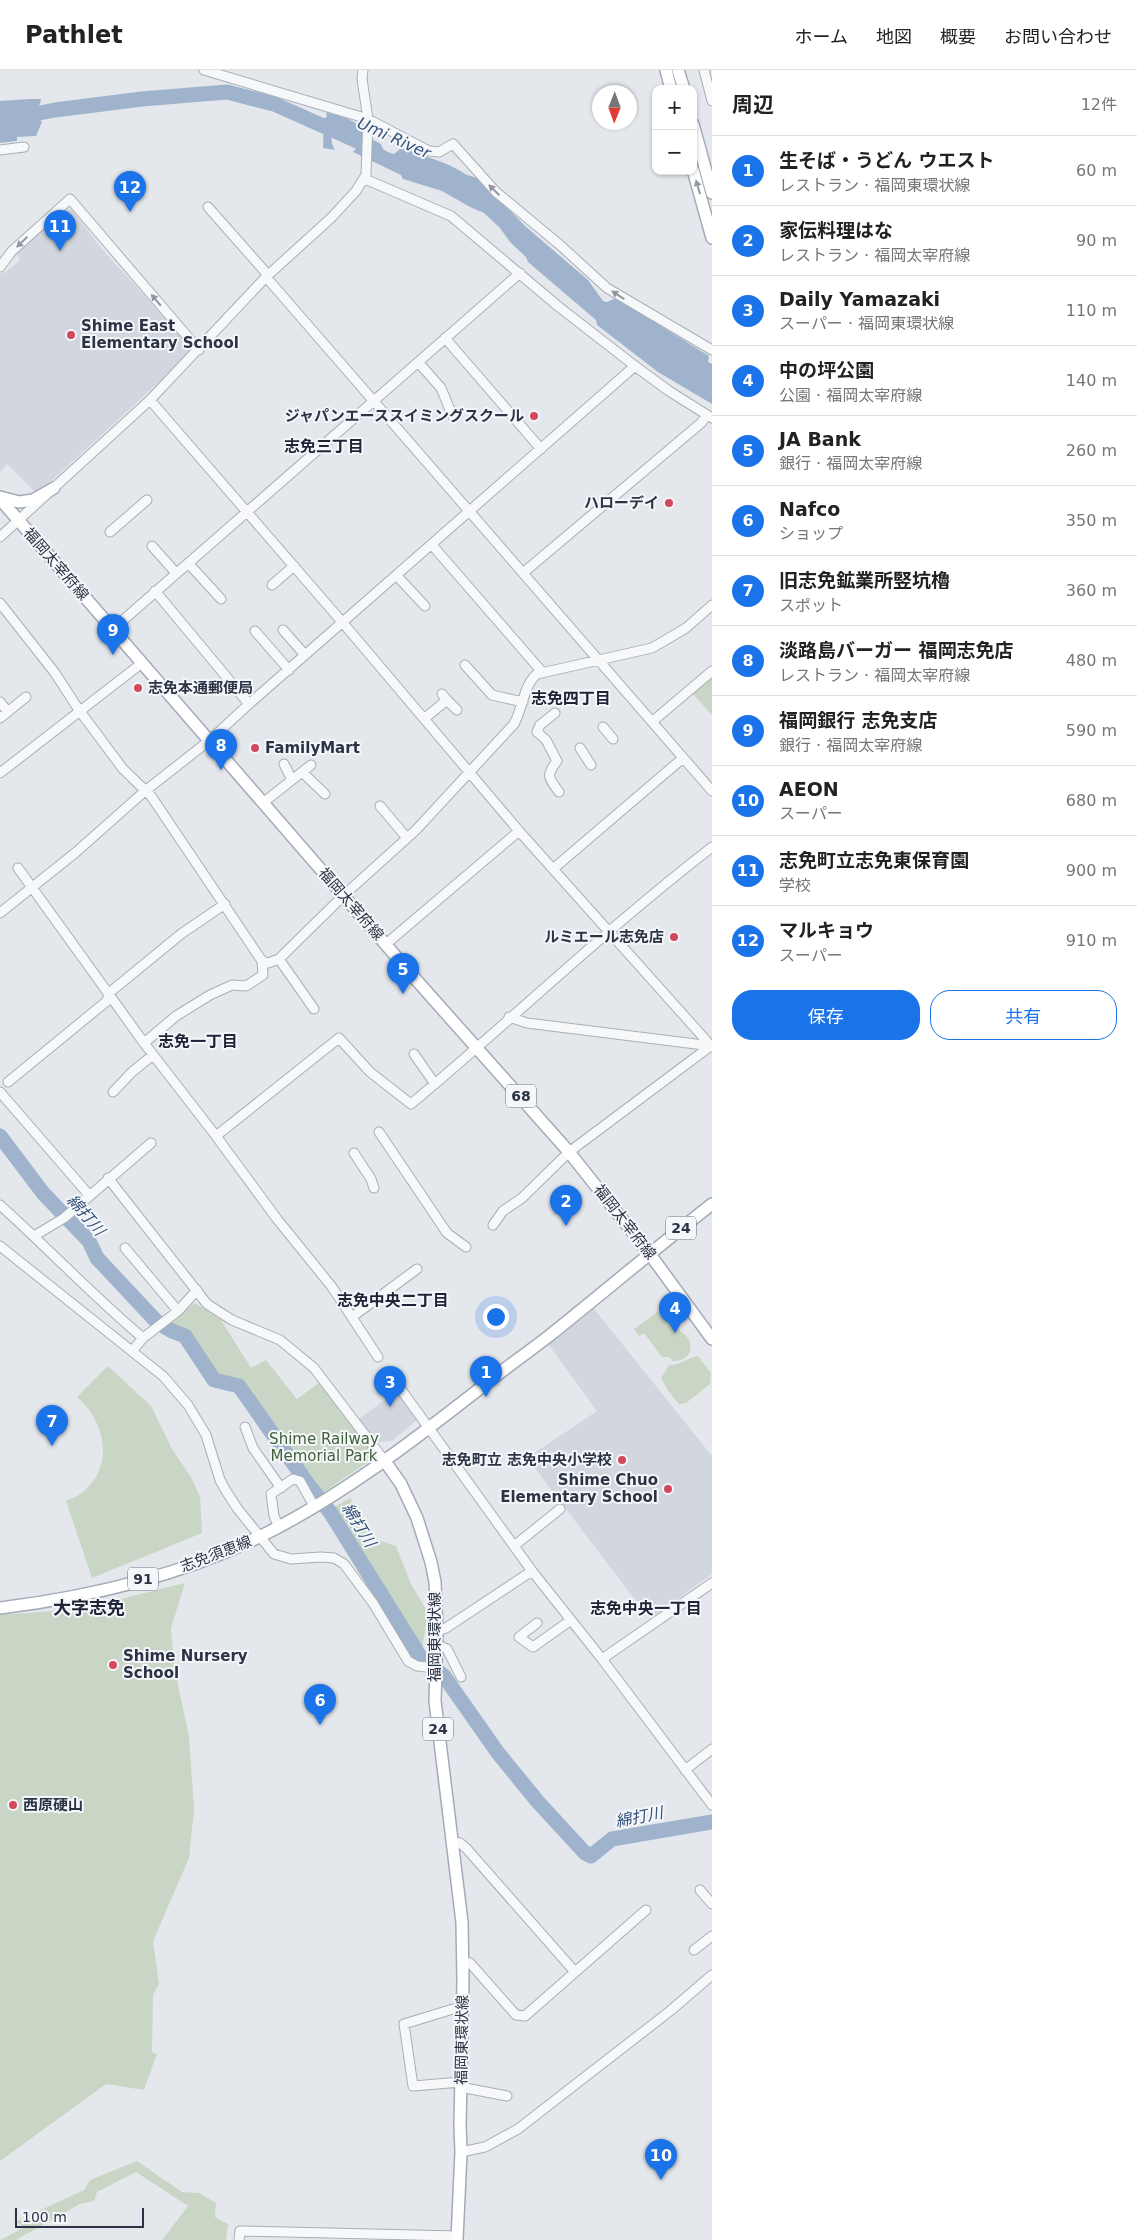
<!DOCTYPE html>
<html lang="ja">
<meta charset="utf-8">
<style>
:root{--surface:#fff;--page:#f2f2f2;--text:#222;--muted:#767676;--line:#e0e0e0;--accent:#1a73e8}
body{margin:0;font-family:"DejaVu Sans","Noto Sans JP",sans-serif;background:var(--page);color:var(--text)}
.controls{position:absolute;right:15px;top:15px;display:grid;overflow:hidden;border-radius:10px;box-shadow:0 1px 4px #0004}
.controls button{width:45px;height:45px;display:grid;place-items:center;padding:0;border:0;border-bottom:1px solid var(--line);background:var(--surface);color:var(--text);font:25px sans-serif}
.compass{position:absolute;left:592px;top:15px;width:45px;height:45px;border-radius:50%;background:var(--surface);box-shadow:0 1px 4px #0004;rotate:181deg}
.scale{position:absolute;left:15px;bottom:12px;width:129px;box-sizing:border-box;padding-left:5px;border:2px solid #2b3445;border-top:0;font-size:14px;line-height:18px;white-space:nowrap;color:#2b3445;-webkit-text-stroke:4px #f4f6f9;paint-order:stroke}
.you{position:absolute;left:495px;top:1246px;width:18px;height:18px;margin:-12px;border:4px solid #fff;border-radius:50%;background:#1a73e8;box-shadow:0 0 0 8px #1a73e833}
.badge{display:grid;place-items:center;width:32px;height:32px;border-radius:50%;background:var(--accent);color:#fff;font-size:16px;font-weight:700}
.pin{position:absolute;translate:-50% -41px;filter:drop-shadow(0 1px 2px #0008)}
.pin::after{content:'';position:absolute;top:26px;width:18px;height:15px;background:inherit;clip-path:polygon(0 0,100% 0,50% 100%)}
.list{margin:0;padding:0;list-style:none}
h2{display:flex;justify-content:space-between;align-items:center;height:65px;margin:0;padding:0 20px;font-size:21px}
h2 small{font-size:16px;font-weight:400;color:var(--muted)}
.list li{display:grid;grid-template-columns:32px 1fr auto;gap:15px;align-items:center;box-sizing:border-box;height:70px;padding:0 20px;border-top:1px solid var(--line)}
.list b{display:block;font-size:19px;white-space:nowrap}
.list p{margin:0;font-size:16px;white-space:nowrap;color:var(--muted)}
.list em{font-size:16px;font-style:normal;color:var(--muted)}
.actions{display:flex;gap:10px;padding:15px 20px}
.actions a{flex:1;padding:11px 0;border:1px solid var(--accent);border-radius:20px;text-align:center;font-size:18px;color:var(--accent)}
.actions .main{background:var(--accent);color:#fff}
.map{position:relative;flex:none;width:712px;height:2170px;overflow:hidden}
header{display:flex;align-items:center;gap:30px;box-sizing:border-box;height:70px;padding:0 25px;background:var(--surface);border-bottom:1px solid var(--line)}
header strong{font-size:24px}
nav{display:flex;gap:28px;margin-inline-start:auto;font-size:18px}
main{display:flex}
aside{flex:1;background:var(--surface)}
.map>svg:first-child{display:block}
.built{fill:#d2d6de}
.green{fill:#c9d6c5}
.water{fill:#9fb4cc}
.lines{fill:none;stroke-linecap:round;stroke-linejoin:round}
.river{stroke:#9fb4cc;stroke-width:15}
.minor-casing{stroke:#a9aeb7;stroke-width:11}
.major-casing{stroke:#a3abb8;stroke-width:14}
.minor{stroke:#f7f8fa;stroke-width:9}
.major{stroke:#fff;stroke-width:11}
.oneway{fill:#959aa2}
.oneway2{fill:#9196a0}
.poi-dot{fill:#d1495b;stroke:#f4f6f9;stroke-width:2}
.labels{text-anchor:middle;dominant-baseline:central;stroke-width:4;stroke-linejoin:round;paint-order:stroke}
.shield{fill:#f4f6f9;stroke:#676e7b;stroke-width:1}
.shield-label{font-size:14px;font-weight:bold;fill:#2b3445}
.poi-label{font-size:15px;font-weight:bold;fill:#2b3445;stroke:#f4f6f9;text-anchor:start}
.street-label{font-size:15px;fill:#2b3445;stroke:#f4f6f9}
.park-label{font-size:15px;fill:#3f6138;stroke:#f4f6f9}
.water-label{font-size:16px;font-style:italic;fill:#34527a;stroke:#f4f6f9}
.neighbourhood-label{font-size:16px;font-weight:bold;fill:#1d2536;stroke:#f4f6f9}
.quarter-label{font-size:18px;font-weight:bold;fill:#1d2536;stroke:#f4f6f9}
</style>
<header>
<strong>Pathlet</strong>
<nav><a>ホーム</a><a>地図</a><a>概要</a><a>お問い合わせ</a></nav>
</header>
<main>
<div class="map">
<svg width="712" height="2170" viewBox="0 0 712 2170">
<rect width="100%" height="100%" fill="#e4e7ec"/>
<path class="built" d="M65,139L72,140L101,178L194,280L37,424L7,394L0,402V204L6,202L20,190L16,183Z
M591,1235L712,1386V1504L654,1546L646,1544L531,1393L533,1384L597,1341L548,1274Z
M397,1321L417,1350L392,1371L377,1372L359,1349Z"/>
<path class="green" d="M712,605V645L692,623Z
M195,1233L221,1250L251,1298L266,1290L297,1329L320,1312L375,1387L314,1429L239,1313L214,1308L182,1261L166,1255Z
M660,1240H666C670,1245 670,1250 673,1254C677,1260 684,1263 688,1268C695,1281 687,1291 673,1291L669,1287H662L644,1263L639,1266L634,1259Z
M698,1286L711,1303L710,1314L686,1333L679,1334L669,1322L661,1308L669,1295C682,1295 686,1288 698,1286Z
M108,1296L151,1336L172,1379L192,1409L200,1427L202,1463L92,1508L66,1431C72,1428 78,1426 83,1422C115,1395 105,1351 77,1327Z
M350,1428L378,1470L396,1476L411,1514L428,1543L421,1585L326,1442Z
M185,1513L171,1558L174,1597L189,1666L194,1739L189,1788L153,1871L159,1914L153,1925L152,1982L157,1984L144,2020L106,2014L0,2091V1545L81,1539Z
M137,2091L182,2122L199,2123L216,2133L215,2147L228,2154L226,2170H162L188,2136L136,2102L97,2122L94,2131L80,2134L16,2170H0L25,2157L15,2152L84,2120L90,2110Z"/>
<path class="water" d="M29,29H41C40,40 31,40 42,52L36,66L17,67V71L0,73V31Z
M326,42C336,45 349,48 357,54C369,64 377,80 394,84L401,78L408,80C427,87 446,92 462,102C467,106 474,106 480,110L525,156L588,210L603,231L607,232L616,228L709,286L708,292L712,294V334L658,302L597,255L596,250L528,192L526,187L510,172L500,158L484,143L470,137L442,121L403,109L401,105L353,82L359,75L357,69L339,61L331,64L332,74L335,80L323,78L324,48L327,47Z"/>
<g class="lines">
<path class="river" d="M0,51L55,40L142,29L227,22L274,34L375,79
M0,1066L43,1123L89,1171L97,1188L157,1252L172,1261L185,1266L214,1310L239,1316L310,1417L330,1442L421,1588L444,1606L498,1683L538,1732L585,1783L591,1786L612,1769L712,1752"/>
<defs>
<path id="minor" d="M204,0L368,49L429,81L439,82L453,74L496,122L560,175L607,218L712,280
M704,0L712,31
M0,80L24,77
M365,109L451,146L559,237L635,296L669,321L712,348
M208,137L268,205
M0,197L12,181L70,129L199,280
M266,207L712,721
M445,268L541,379
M418,292L441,318L453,347
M150,330L343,553L519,761L712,977
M110,462L147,430
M0,467L150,330L266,207L331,148L356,121L366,105L368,49L362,9L363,0
M432,475L543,603
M152,476L176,503
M188,493L221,529
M523,503L701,353L707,345
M397,506L425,536
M272,515L294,496
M155,521L249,634
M0,533L55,603L79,640L123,699L151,726L262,891L263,905L246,916L232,915L210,925L176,946L144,973
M113,559L520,203
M283,560L305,585
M255,561L289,600
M465,595L492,625L523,632
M447,630L457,640
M0,632L8,642
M555,643L540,655L537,662L546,670L557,691C545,706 549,708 559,722
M0,648L26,627
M425,648L447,630L442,624
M653,651L712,601
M603,657L613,669
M580,678L591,695
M284,694L292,710
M302,702L325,724
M0,703L142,593
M264,732L311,695
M380,736L407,768
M18,798L144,973L216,1066L277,1149L332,1217L378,1287
M553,799L683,688
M0,843L75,783L145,721L210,670L249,634L635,296
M386,874L519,761
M279,889L314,939
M262,891L268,893L279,889L344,825L415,761L514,654C523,638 523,616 537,604L652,578L686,558L712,535
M509,947L527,953L712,976
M414,984L435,1014
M8,1012L107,931L109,923L181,864L225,834
M0,1022L89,1125
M113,1022L132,1002L153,985
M379,1062L447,1163L466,1177
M216,1066L339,968L370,1002L411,1034C512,950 607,858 712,777
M354,1083L371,1109L374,1118
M108,1108L207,1234L232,1250L280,1270L314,1298L384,1390
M0,1135C48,1178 93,1226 143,1268
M493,1155L503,1141L522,1128L569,1082L712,975
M34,1166L64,1148L151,1073
M0,1176L163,1306L188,1335L206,1365L220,1410L226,1421L237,1438L274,1484L291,1489L321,1487L334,1488L344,1494L373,1533L408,1591L417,1596L435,1598
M125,1178L178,1241
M352,1247L417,1199
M132,1281L143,1268L178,1241L197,1220
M400,1318L532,1501L602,1589L712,1735
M245,1357L253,1378L281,1418
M279,1457L274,1446L271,1424L293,1409L300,1411L314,1436
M514,1476L560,1439
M537,1553L519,1567L533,1577L571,1550
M437,1561L446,1558L532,1501
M436,1574L447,1579L461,1607
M602,1589L712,1513
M685,1700L712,1679
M453,1772L460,1773L466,1778L575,1902
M700,1820L712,1834
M694,1880L712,1866
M463,1892L470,1893L516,1945L525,1946L646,1840
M461,2012L413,2016L404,1954L453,1939H462
M460,2017L507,2026
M461,2082L485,2077L518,2059L670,1941L712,1905
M239,2170L240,2161L457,2166"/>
<path id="major" d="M666,0L671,19
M678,0L684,19
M693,54L712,123
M693,100L712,168
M0,427L19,432L33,430L54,418
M0,429L419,913L569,1082L649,1183L712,1269
M384,1390L401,1414L417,1448L431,1492L435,1512L437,1561L435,1631L462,1852L463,1910L460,2055L461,2082L457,2170
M0,1538C89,1527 180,1506 261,1466C340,1427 413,1371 483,1316C504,1299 527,1283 549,1266C604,1222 657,1177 712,1134"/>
</defs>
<use href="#minor" class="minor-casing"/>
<use href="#major" class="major-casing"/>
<use href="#minor" class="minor"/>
<use href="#major" class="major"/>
</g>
<defs><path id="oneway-solid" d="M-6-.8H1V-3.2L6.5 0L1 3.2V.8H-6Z" transform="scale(1.25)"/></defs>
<use class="oneway" href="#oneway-solid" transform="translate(698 117) rotate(-106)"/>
<g class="oneway2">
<use href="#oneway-solid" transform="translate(494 120) rotate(-136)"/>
<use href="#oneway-solid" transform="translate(22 172) rotate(136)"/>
<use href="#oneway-solid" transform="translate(618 225) rotate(-147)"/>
<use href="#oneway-solid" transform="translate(156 230) rotate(-130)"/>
</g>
<g class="poi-dot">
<circle cx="71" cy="265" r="5"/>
<circle cx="534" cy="346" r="5"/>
<circle cx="669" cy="433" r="5"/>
<circle cx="138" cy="618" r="5"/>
<circle cx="255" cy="678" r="5"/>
<circle cx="674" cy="867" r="5"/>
<circle cx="622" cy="1390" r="5"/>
<circle cx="668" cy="1419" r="5"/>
<circle cx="113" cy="1595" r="5"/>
<circle cx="13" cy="1735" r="5"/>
</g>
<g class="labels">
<g class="shield">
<rect x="506" y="1014.5" width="30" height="23" rx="4"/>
<rect x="666" y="1146.5" width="30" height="23" rx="4"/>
<rect x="128" y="1497.5" width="30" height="23" rx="4"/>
<rect x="423" y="1647.5" width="30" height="23" rx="4"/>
</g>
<g class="shield-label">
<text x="521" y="1026">68</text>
<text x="681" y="1158">24</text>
<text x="143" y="1509">91</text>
<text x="438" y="1659">24</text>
</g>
<g class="poi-label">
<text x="81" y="256">Shime East<tspan x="81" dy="17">Elementary School</tspan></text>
<text x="524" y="346" text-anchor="end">ジャパンエーススイミングスクール</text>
<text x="659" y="433" text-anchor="end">ハローデイ</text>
<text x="148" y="618">志免本通郵便局</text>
<text x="265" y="678">FamilyMart</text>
<text x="664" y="867" text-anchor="end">ルミエール志免店</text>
<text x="612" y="1390" text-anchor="end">志免町立 志免中央小学校</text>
<text x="658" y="1410" text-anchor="end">Shime Chuo<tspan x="658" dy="17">Elementary School</tspan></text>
<text x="123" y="1586">Shime Nursery<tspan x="123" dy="17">School</tspan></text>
<text x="23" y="1735">西原硬山</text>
</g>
<g class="street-label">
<text transform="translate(56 494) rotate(49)">福岡太宰府線</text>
<text transform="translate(351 834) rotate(49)">福岡太宰府線</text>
<text transform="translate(625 1152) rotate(52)">福岡太宰府線</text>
<text transform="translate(216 1484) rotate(-21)">志免須恵線</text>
<text transform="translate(435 1567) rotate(-90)">福岡東環状線</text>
<text transform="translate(462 1970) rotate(-89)">福岡東環状線</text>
</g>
<g class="park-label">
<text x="324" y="1369">Shime Railway<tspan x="324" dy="17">Memorial Park</tspan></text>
</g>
<g class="water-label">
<text transform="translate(394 68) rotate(24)">Umi River</text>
<text transform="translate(86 1145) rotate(49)">綿打川</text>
<text transform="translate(359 1455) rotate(58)">綿打川</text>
<text transform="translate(639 1747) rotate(-11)">綿打川</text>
</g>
<g class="neighbourhood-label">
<text x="324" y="376">志免三丁目</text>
<text x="571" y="628">志免四丁目</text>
<text x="198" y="971">志免一丁目</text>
<text x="393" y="1230">志免中央二丁目</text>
<text x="646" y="1538">志免中央一丁目</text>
</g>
<g class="quarter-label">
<text x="89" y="1537">大字志免</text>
</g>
</g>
</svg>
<div class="controls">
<button>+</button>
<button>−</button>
</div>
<svg class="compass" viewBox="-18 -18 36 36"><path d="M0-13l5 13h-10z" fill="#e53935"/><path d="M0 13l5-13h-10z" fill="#767676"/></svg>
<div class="scale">100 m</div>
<div class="you"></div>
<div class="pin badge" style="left:486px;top:1327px">1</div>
<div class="pin badge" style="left:566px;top:1156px">2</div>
<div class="pin badge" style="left:390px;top:1337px">3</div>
<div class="pin badge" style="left:675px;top:1263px">4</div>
<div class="pin badge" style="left:403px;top:924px">5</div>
<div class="pin badge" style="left:320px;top:1655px">6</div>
<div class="pin badge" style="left:52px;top:1376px">7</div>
<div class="pin badge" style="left:221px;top:700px">8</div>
<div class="pin badge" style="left:113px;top:585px">9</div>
<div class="pin badge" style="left:661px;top:2110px">10</div>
<div class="pin badge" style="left:60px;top:181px">11</div>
<div class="pin badge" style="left:130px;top:142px">12</div>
</div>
<aside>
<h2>周辺<small>12件</small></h2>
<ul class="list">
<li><span class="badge">1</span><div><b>生そば・うどん ウエスト</b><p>レストラン · 福岡東環状線</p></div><em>60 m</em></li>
<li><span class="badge">2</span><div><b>家伝料理はな</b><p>レストラン · 福岡太宰府線</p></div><em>90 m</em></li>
<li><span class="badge">3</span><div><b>Daily Yamazaki</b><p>スーパー · 福岡東環状線</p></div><em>110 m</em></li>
<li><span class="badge">4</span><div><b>中の坪公園</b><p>公園 · 福岡太宰府線</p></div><em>140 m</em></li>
<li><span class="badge">5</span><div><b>JA Bank</b><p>銀行 · 福岡太宰府線</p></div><em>260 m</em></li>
<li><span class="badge">6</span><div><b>Nafco</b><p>ショップ</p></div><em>350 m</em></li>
<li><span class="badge">7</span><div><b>旧志免鉱業所竪坑櫓</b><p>スポット</p></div><em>360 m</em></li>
<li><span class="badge">8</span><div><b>淡路島バーガー 福岡志免店</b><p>レストラン · 福岡太宰府線</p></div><em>480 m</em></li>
<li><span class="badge">9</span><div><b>福岡銀行 志免支店</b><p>銀行 · 福岡太宰府線</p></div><em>590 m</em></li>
<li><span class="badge">10</span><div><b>AEON</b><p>スーパー</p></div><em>680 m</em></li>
<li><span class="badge">11</span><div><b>志免町立志免東保育園</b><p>学校</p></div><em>900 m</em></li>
<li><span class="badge">12</span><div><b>マルキョウ</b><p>スーパー</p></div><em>910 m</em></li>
</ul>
<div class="actions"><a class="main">保存</a><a>共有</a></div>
</aside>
</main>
